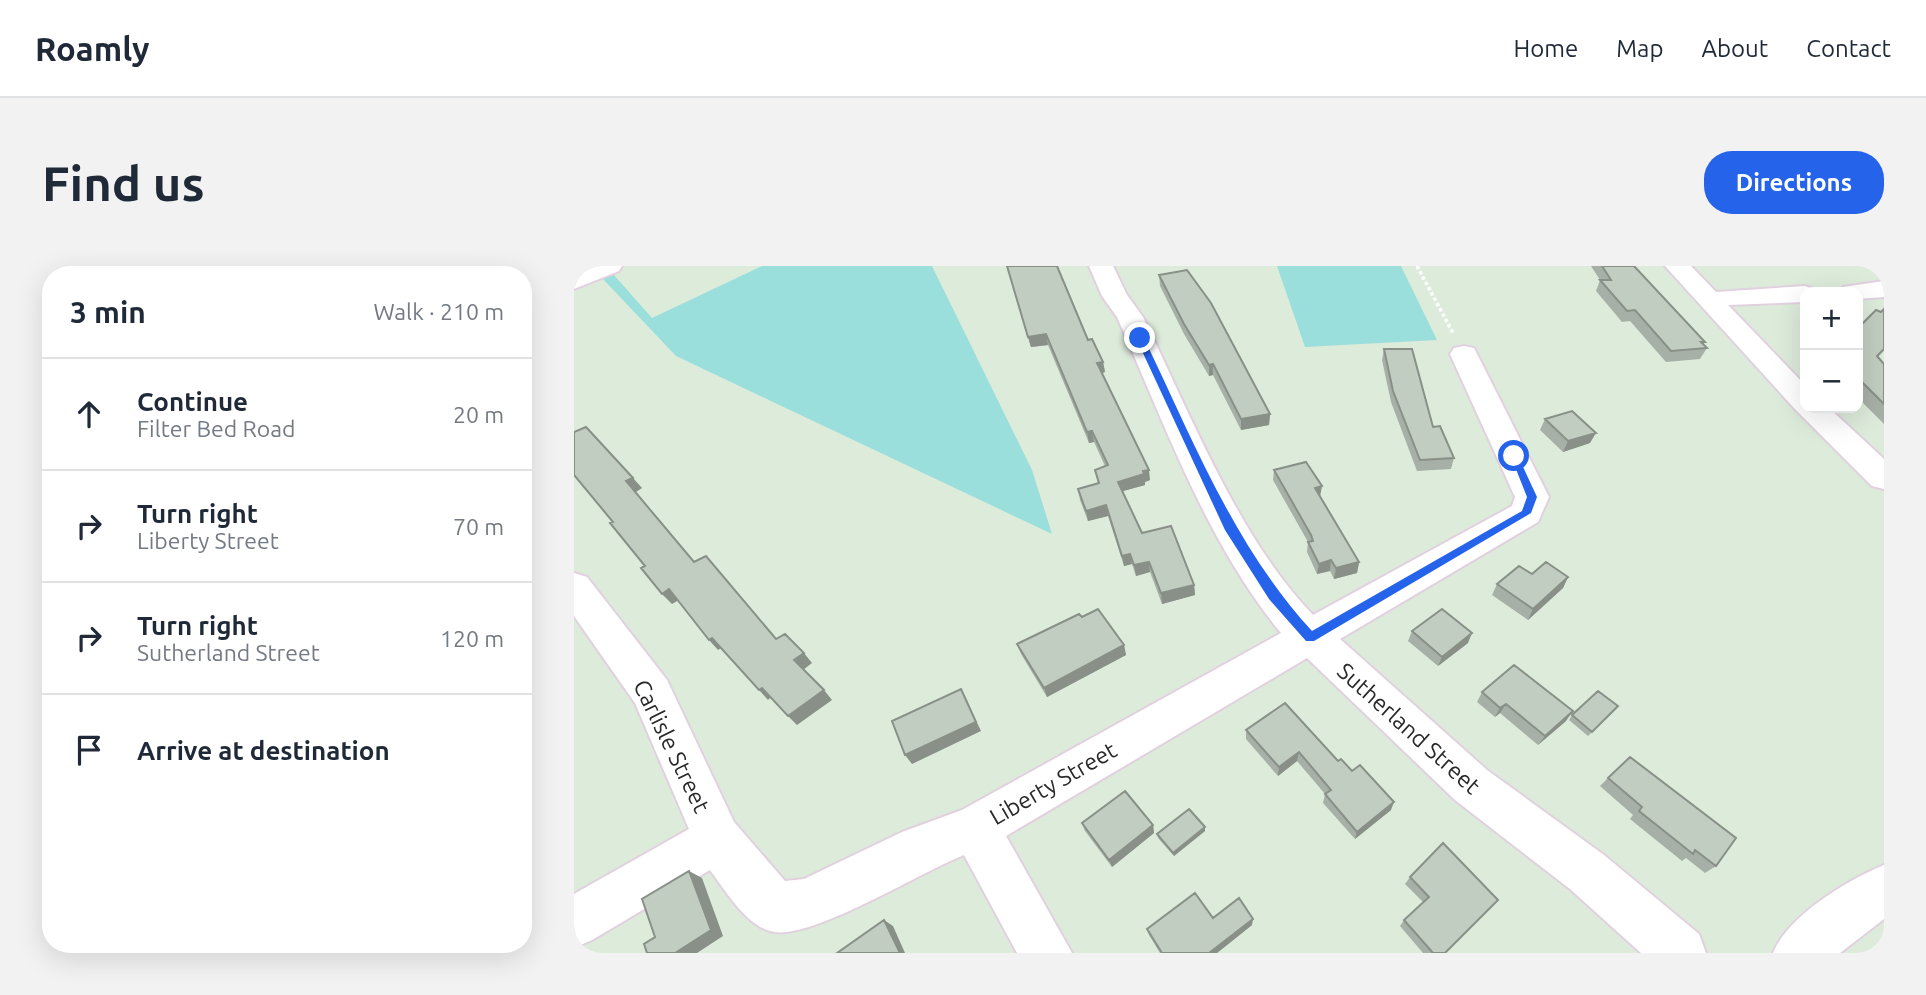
<!DOCTYPE html>
<meta charset="utf-8">
<style>
:root{--surface:#fff;--page:#f2f2f3;--text:#1f2937;--muted:#747a83;--line:#e0e1e3;--accent:#2563eb}
body{margin:0;font-family:Ubuntu,sans-serif;background:var(--page);color:var(--text)}
.controls{position:absolute;right:21px;top:21px;display:grid;overflow:hidden;border-radius:14px;box-shadow:0 7px 28px #0002}
.controls button{width:63px;height:63px;display:grid;place-items:center;padding:0;border:0;border-bottom:2px solid var(--line);background:var(--surface);color:var(--text);font:35px sans-serif}
.stop{position:absolute;width:21px;height:21px;margin:-16px;border:5px solid #2563eb;border-radius:50%;background:#fff}
.stop.end{background:#2563eb;border-color:#fff;box-shadow:0 2px 7px #0008}
.list{margin:0;padding:0;list-style:none}
h2{display:flex;justify-content:space-between;align-items:center;height:91px;margin:0;padding:0 28px;font-size:30px}
h2 small{font-size:23px;font-weight:400;color:var(--muted)}
.list li{display:grid;grid-template-columns:46px 1fr auto;gap:21px;align-items:center;box-sizing:border-box;height:112px;padding:0 28px;border-top:2px solid var(--line)}
.list b{display:block;font-size:26px;white-space:nowrap}
.list p{margin:0;font-size:23px;white-space:nowrap;color:var(--muted)}
.list em{font-size:23px;font-style:normal;color:var(--muted)}
.icon{flex:none;width:38px;height:38px;fill:none;stroke:currentColor;stroke-width:2;stroke-linecap:round;stroke-linejoin:round}
.map{position:relative;flex:none;width:1310px;height:687px;overflow:hidden;border-radius:28px}
header{display:flex;align-items:center;gap:42px;box-sizing:border-box;height:98px;padding:0 35px;background:var(--surface);border-bottom:2px solid var(--line)}
header strong{font-size:33px}
nav{display:flex;gap:38px;margin-inline-start:auto;font-size:24px}
.intro{display:flex;align-items:center;justify-content:space-between;box-sizing:border-box;height:168px;padding:0 42px}
h1{margin:0;font-size:49px}
.button{padding:18px 32px;border-radius:28px;background:var(--accent);color:#fff;font-size:24px;font-weight:700}
main{display:flex;gap:42px;padding:0 42px}
aside{flex:1;background:var(--surface);border-radius:28px;box-shadow:0 7px 28px #0002}
.map>svg:first-child{display:block}
.green{fill:#9adfdc}
.lines{fill:none;stroke-linecap:round;stroke-linejoin:round}
.minor-casing{stroke:#e1d1df;stroke-width:4}
.path{stroke:#fff;stroke-width:3.5;stroke-dasharray:3.5 2.5;stroke-linecap:butt}
.minor{fill:#fff;fill-rule:evenodd}
.wall{fill:#a7b0a6}
.shaded-wall{fill:#889087}
.building{fill:#c2cdc1;stroke:#889087;stroke-width:2}
.route{fill:#2563eb}
.labels{text-anchor:middle;dominant-baseline:central;stroke-width:6;stroke-linejoin:round;paint-order:stroke}
.street-label{font-size:23px;fill:#292929;stroke:#fff}
</style>
<header>
<strong>Roamly</strong>
<nav><a>Home</a><a>Map</a><a>About</a><a>Contact</a></nav>
</header>
<div class="intro"><h1>Find us</h1><a class="button">Directions</a></div>
<main>
<aside>
<h2>3 min<small>Walk · 210 m</small></h2>
<ul class="list">
<li><svg class="icon" aria-label="ahead" viewBox="0 0 24 24"><path d="M12 20V5M6 11l6-6 6 6"/></svg><div><b>Continue</b><p>Filter Bed Road</p></div><em>20 m</em></li>
<li><svg class="icon" aria-label="right" viewBox="0 0 24 24"><path d="M7 20v-9h11M14 6l5 5-5 5"/></svg><div><b>Turn right</b><p>Liberty Street</p></div><em>70 m</em></li>
<li><svg class="icon" aria-label="right" viewBox="0 0 24 24"><path d="M7 20v-9h11M14 6l5 5-5 5"/></svg><div><b>Turn right</b><p>Sutherland Street</p></div><em>120 m</em></li>
<li><svg class="icon" aria-label="arrive" viewBox="0 0 24 24"><path d="M6 21V4h12l-3 4 3 4H6"/></svg><div><b>Arrive at destination</b></div></li>
</ul>
</aside>
<div class="map">
<svg width="1310" height="687" viewBox="0 0 1310 687">
<rect width="100%" height="100%" fill="#ddebdb"/>
<path class="green" d="M188,0H358L458,204L478,268L102,90L28,12L39,8L78,52Z
M703,0H827L863,74L731,81Z"/>
<g class="lines">
<defs>
<path id="minor" d="M16,0H48L45,5L0,23V7Z
M515,0H539L553,29L569,51C616,147 665,273 739,349L938,240L941,231L876,88L880,82L890,80L900,82L975,231L964,256L766,373L913,504L1030,589L1125,668L1132,687H1067L996,623L881,534L733,392L432,570L498,687H443L390,589C347,606 240,672 201,666C174,663 151,624 136,604L18,674L0,682V628L115,563L61,437L0,350V307L13,311L93,414L160,556L211,615L230,613L328,566L388,544L707,367C632,276 591,158 543,51L528,30Z
M1091,0H1117L1142,26L1231,20L1240,23L1243,26H1231V36L1154,39L1231,119V142H1255L1310,193V223L1298,220L1220,142Z
M1310,15V31L1284,33V26H1265L1269,21Z
M1310,599V653L1266,687H1199C1214,650 1273,614 1310,599Z"/>
</defs>
<use href="#minor" class="minor-casing"/>
<path class="path" d="M843,0L879,67"/>
<use href="#minor" class="minor"/>
</g>
<path class="wall" d="M433,0L514,74L529,96L531,106L528,107L576,214L571,216V219L548,225L568,267L620,319L621,329L588,338L576,306L562,310L558,298L550,300L534,250L514,255L506,234L504,223L524,218L521,204L531,200L520,176L515,177L474,79L457,81Z
M1017,0H1060L1131,76L1129,79L1133,82L1126,93L1092,96L1056,55L1048,56L1022,25L1026,14Z
M585,9L696,148L695,159L667,164L639,109L635,110L610,68L586,20Z
M1310,43V84L1304,91L1310,98V158L1284,132V62Z
M810,83L880,192L877,203L843,205L817,136L808,94Z
M971,153L1016,177L989,186L966,164Z
M700,204L746,231L785,296L783,307L760,313L756,305L743,308L733,286L734,276L699,214Z
M994,311L989,322L954,354L918,329L923,318Z
M508,351L550,379L552,389L473,431L447,388L443,378Z
M838,365L894,377L864,400L834,375Z
M908,426L992,455L964,479L926,447L921,451L903,436Z
M1040,445L1014,470L995,454L998,449Z
M672,464L764,495L817,544L781,573L749,537L751,528L723,495L704,510L672,473Z
M1034,512L1142,600L1131,607L1112,592L1108,595L1056,553L1059,549L1026,520Z
M508,557L579,559L580,567L538,601L511,565Z
M631,561V565L600,590L584,572L583,568Z
M869,577L872,687H849L826,660L830,654L849,636L831,618L836,611Z
M678,659L643,687H586L575,669L573,663Z"/>
<path class="shaded-wall" d="M472,68L474,79L457,81L454,71Z
M529,96L531,106L525,108L523,97Z
M639,98V109L635,110V99Z
M696,148L695,159L667,164V153Z
M518,165L520,176L515,177L513,166Z
M1022,167L1016,177L989,186L994,175Z
M575,204L576,214L571,216V219L546,226L544,216Z
M59,212L68,222L62,226L52,215Z
M748,220L746,231L741,222Z
M532,239L534,250L514,255L512,245Z
M556,288L558,298L550,300L548,290Z
M757,294L756,305L743,308L745,298Z
M575,296L576,306L562,310L560,299Z
M785,296L783,307L760,313L762,302Z
M994,311L989,322L954,354L959,343Z
M620,319L621,329L588,338L587,327Z
M95,323L105,334L98,338L88,328Z
M898,367L894,377L864,400L868,391Z
M138,372L147,382L144,384L135,374Z
M550,379L552,389L473,431L470,422Z
M230,387L238,397L229,404L220,394Z
M188,422L197,431L194,434L185,424Z
M387,423L407,465L338,498L331,489Z
M250,424L258,434L223,459L214,450Z
M932,438L926,447L921,451L926,442Z
M999,445L992,455L964,479L971,470Z
M725,486L723,495L704,510L705,501Z
M820,536L817,544L781,573L783,566Z
M579,559L580,567L538,601L535,594Z
M631,561V565L600,590L599,587Z
M115,605L128,612L149,670L123,687H101Z
M679,653L678,659L643,687H635Z
M310,654L319,660L331,687H326Z"/>
<path class="building" d="M433,0H483L514,74L518,73L529,96L523,97L575,204L569,205L570,208L544,216L568,267L597,260L620,319L587,327L575,296L560,299L556,288L548,290L532,239L512,245L504,223L525,217L521,204L534,199L518,165L513,166L472,68L454,71Z
M1028,0H1060L1131,76H1127L1133,82L1097,85L1061,44L1053,45L1026,14H1037Z
M613,4L637,37L696,148L667,153L639,98L635,99L610,58L585,9Z
M1310,43V83L1303,90L1310,98V138L1284,112V62L1302,44L1307,46Z
M810,83H838L859,161L866,160L880,192L846,194L819,125Z
M998,145L1022,167L994,175L971,153Z
M12,161L59,212L52,215L120,296L132,290L202,373L211,368L230,387L220,394L250,424L214,450L188,422L185,424L138,372L135,374L95,323L88,328L67,302L71,300L36,257L39,256L0,209V166Z
M732,196L748,220L741,222L785,296L762,302L757,294L745,298L734,276L739,275L737,269L700,204Z
M972,296L994,311L959,343L923,318L945,300L958,308Z
M524,343L550,379L470,422L443,378L505,348L508,351Z
M868,343L898,367L868,391L838,365Z
M940,399L999,445L971,470L932,438L926,442L908,426Z
M387,423L402,456L331,489L318,455Z
M1024,425L1044,440L1018,466L998,449Z
M711,437L764,495L767,493L778,505L786,499L820,536L783,566L751,528L757,524L725,486L705,501L672,464Z
M1056,491L1162,572L1142,600L1121,584L1119,588L1065,545L1068,541L1034,512Z
M551,525L579,559L535,594L508,557Z
M615,543L631,561L599,587L583,568Z
M869,577L924,634L871,687H859L830,654L855,631L836,611Z
M115,605L137,664L101,687H73L70,678L81,671L68,633Z
M621,627L639,652L665,632L679,653L635,687H588L573,663Z
M310,654L326,687H263Z"/>
<path class="route" d="M566,69L570,72C619,174 660,280 738,365L948,245L953,231L936,188H943L963,231L957,247L740,375H732L695,333L651,264L562,72Z"/>
<g class="labels">
<g class="street-label">
<text transform="translate(835 462) rotate(42)">Sutherland Street</text>
<text transform="translate(98 480) rotate(64)">Carlisle Street</text>
<text transform="translate(479 517) rotate(-30)">Liberty Street</text>
</g>
</g>
</svg>
<div class="controls">
<button>+</button>
<button>−</button>
</div>
<div class="stop" style="left:940px;top:190px"></div>
<div class="stop end" style="left:566px;top:72px"></div>
</div>
</main>
